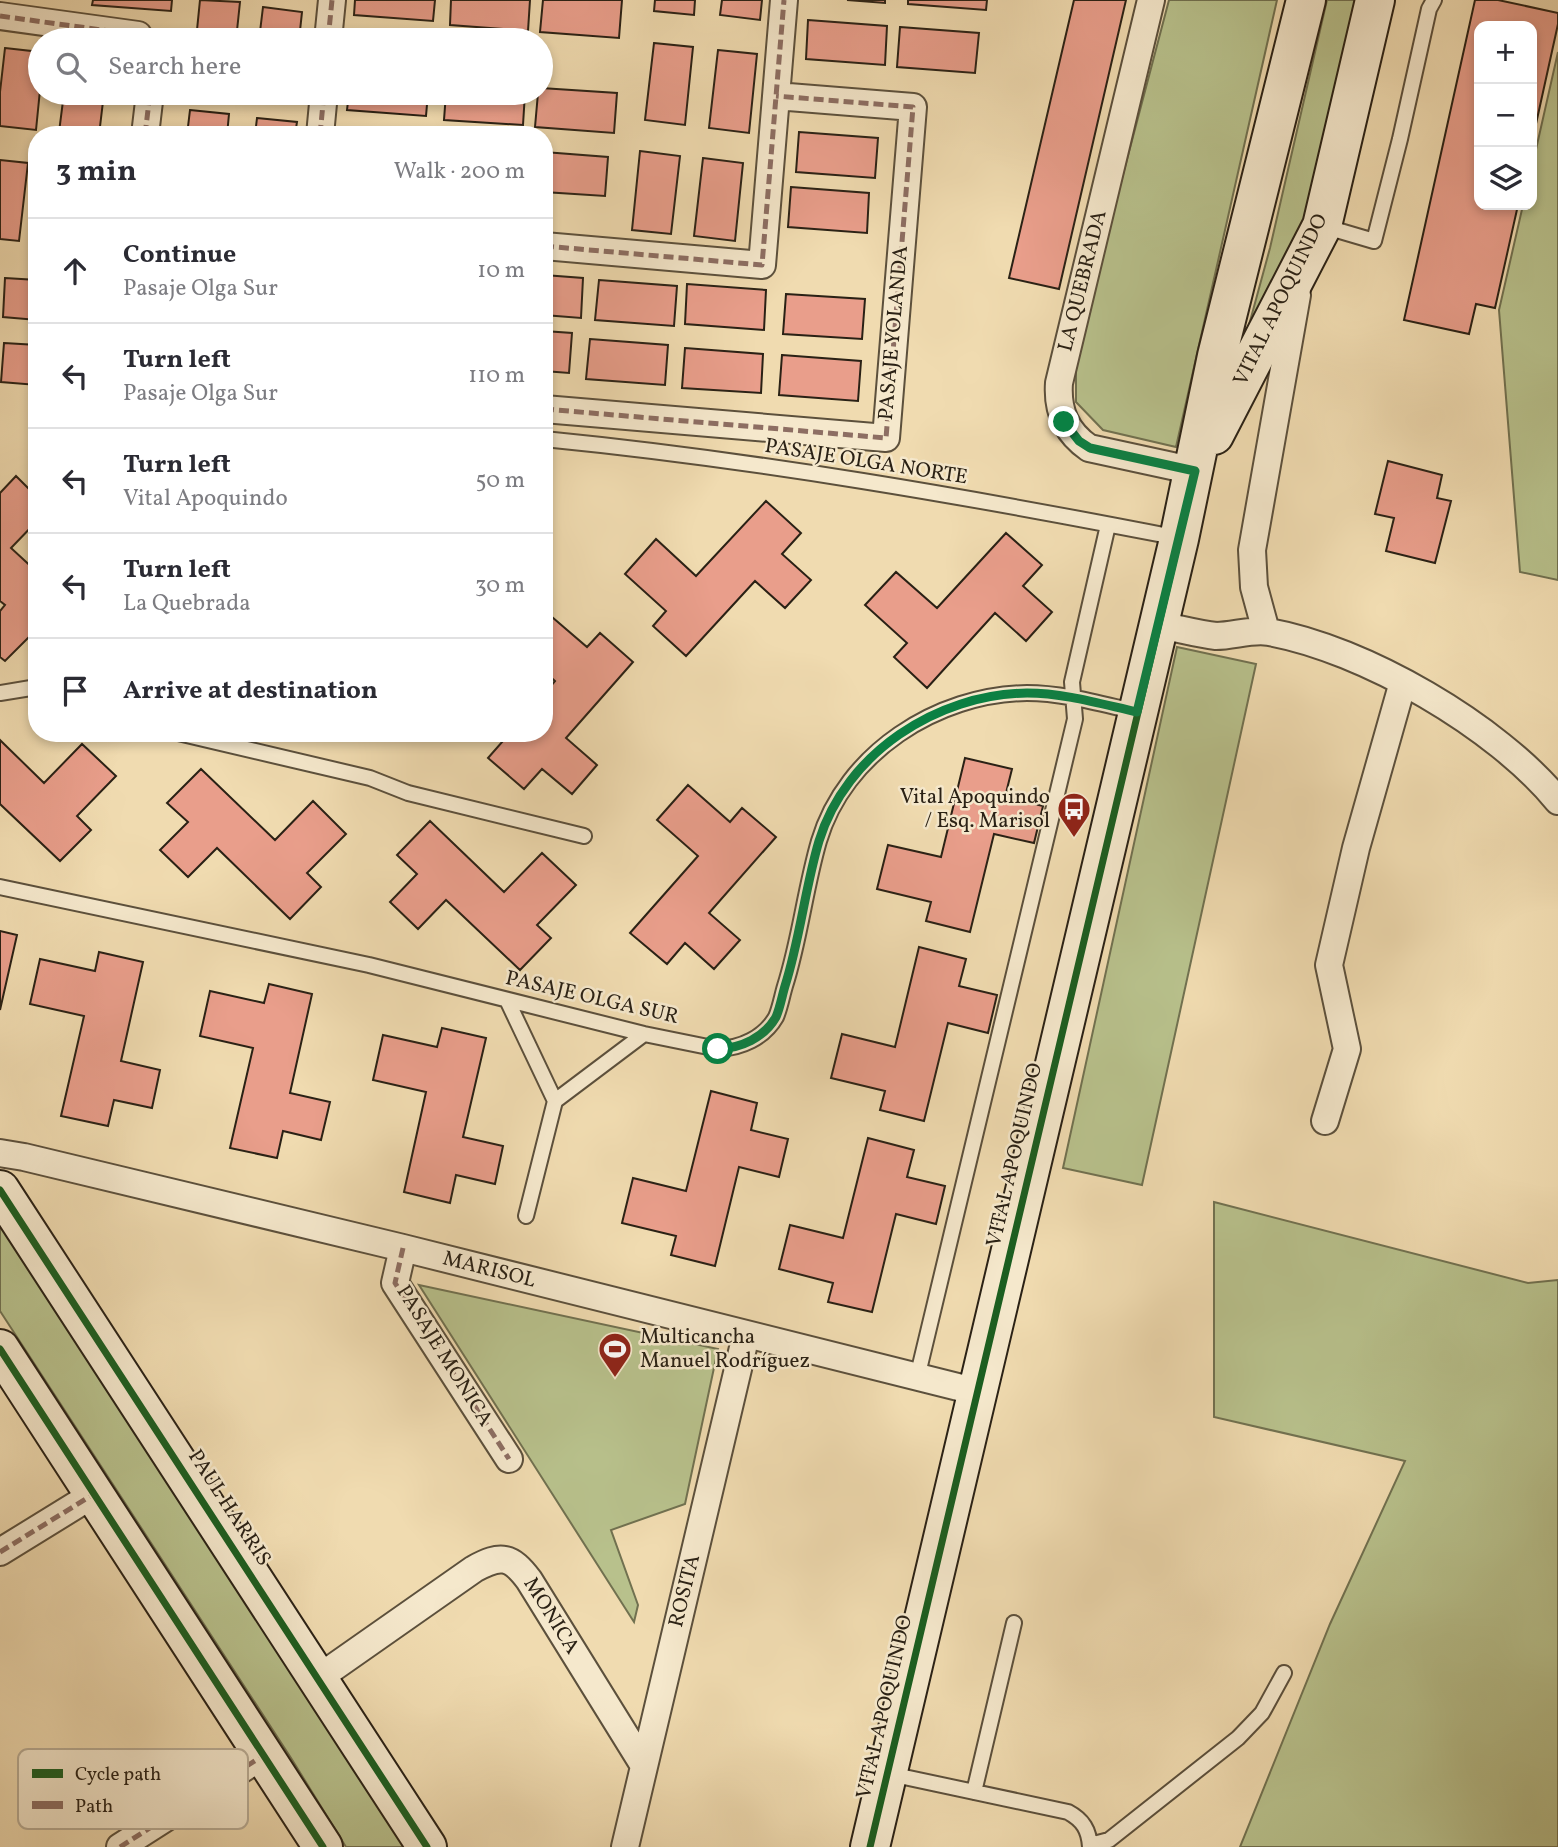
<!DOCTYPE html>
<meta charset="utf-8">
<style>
:root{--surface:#fff;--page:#f7f7f7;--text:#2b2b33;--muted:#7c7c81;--line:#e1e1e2}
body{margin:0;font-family:Vollkorn,serif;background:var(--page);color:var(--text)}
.controls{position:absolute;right:21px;top:21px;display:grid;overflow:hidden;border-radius:14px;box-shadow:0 4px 10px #0003}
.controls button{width:63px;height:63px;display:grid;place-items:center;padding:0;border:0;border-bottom:2px solid var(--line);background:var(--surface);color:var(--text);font:35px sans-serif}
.stop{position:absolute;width:21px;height:21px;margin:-16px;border:5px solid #0b8043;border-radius:50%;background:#fff}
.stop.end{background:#0b8043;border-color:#fff;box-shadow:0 2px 7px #0008}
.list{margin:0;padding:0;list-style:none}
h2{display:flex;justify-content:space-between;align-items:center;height:91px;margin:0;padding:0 28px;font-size:30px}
h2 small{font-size:23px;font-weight:400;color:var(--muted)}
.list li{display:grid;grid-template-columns:46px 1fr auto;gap:21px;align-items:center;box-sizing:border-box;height:105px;padding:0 28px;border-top:2px solid var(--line)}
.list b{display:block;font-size:26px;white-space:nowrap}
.list p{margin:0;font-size:23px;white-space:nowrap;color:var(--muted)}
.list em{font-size:23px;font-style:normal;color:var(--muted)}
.icon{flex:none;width:38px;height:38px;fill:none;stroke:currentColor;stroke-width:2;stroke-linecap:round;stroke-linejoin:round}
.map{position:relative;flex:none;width:1558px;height:1847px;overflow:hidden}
.search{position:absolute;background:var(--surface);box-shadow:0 4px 10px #0003;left:28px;top:28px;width:525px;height:77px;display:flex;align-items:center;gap:18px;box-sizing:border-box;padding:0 24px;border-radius:38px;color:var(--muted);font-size:26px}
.panel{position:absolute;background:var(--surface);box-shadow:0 4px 10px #0003;left:28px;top:126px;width:525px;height:616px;border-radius:28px}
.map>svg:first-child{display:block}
.green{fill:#b8c18c;stroke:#717150;stroke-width:2}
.building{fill:#e99e8b;stroke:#2a2115;stroke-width:2}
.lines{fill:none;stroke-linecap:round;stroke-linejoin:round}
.lane-casing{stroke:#5c503c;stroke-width:18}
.street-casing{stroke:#5c503c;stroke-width:30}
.secondary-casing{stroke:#2a2115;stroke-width:42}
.lane{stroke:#f5e8cc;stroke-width:14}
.street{stroke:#f5e8cc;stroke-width:26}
.secondary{stroke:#f5e8cc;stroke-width:38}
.quiet{stroke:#8d6e63;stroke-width:5;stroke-dasharray:10 5;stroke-linecap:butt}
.cycleway-casing{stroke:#f5e8cc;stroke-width:11}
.cycleway{stroke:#1b5e20;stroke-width:7}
.route{stroke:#0b8043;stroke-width:9}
.labels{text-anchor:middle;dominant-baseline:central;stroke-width:5;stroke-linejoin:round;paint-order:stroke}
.street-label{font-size:21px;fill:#2a2115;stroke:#f5e8cc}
.poi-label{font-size:21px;fill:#2a2115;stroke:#f5e8cc;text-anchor:end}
.key{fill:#f5e8cc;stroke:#b8ac95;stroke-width:2}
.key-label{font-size:19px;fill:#2a2115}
</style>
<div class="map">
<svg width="1558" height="1847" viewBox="0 0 1558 1847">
<rect width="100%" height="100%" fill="#f0dbb0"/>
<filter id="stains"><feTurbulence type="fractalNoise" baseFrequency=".00286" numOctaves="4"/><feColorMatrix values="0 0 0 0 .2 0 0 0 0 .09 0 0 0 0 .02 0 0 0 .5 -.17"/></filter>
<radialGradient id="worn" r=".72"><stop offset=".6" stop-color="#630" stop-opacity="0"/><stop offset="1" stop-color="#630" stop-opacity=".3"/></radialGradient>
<path class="green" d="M1169,0H1277L1176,447L1103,430L1076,402V353Z
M1327,0H1356L1303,236L1246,336L1270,248Z
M1558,52V580L1520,572L1499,310L1523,205H1532V167Z
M1177,647L1256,664L1142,1185L1063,1168Z
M1214,1202L1528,1283L1558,1280V1847H1240L1330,1624L1405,1461L1214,1417Z
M0,1221L408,1847H346L291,1758L0,1311Z
M419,1285L718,1349L685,1504L611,1530L638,1605L634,1622Z"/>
<path class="building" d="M93,0H172L171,11L92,5Z
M200,0L240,2L236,40H196Z
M355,0H435L433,21L354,15Z
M451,0H530L528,31L450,25Z
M543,0H622L619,38L540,32Z
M655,0H695L694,15L654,11Z
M722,0H762L760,20L720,15Z
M847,0H885V3Z
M908,0H987L986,10L908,4Z
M1074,0H1126L1059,289L1009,278Z
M1475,0H1498L1558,13V24L1532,142V26H1479V205H1518L1495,308L1476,304L1469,334L1404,320Z
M263,7L302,12L299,40H259Z
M808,20L887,26L885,65L806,59Z
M900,27L979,33L975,73L897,67Z
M654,43L693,47L685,125L645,120Z
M5,48L40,52V90L36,130L0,126V92Z
M718,50L757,54L749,133L709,128Z
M541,88L617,93L614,133L535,127L538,93H541Z
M64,93H104L99,135L59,132Z
M349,93H428L426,116L347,110Z
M446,93H525L523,125L444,120Z
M190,110L229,114L227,135H187Z
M257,118L297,122L295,135H255Z
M799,132L878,138L875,178L796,172Z
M640,151L680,156L671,234L632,230Z
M544,152L608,157L605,196L544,192Z
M703,158L743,163L735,241L694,236Z
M0,160L28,163L19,241L0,239Z
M791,187L869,193L867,233L788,227Z
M544,275L583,278L581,318L544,315Z
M5,278L37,280V320L3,317Z
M599,280L677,286L674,326L595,320Z
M687,284L766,290L764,330L685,324Z
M786,294L865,299L862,339L783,334Z
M544,331L572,333L569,373L544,371Z
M590,339L668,345L665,385L586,379Z
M4,343L37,345V385L1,382Z
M685,348L763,354L761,393L682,388Z
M782,355L861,361L858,401L779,395Z
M1388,461L1442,475L1437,498L1451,501L1435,563L1386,551L1394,518L1375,514Z
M16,476L37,497V521L11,548L37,572V639L32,634L5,661L0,657V611L5,605L0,601V493Z
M766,501L801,533L782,554L811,580L785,608L755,581L686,656L653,626L666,611L625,574L656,539L696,576Z
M1006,533L1042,565L1023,586L1052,612L1026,641L995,613L927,688L894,657L907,643L865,605L896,572L937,608Z
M545,611L587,647L600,633L633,662L566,738L597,765L572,794L542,769L524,789L488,758L510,733H544V694L555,681L544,671Z
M0,740L44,783L82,744L116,776L77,816L91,830L60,861L0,804Z
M965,758L1012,769L1005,797L1043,806L1034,843L994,834L970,932L926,921L931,902L877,889L888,845L941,857Z
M201,769L275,840L313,801L346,834L307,873L321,887L290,919L217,848L188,877L160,850L188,822L167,803Z
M688,785L730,822L742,808L776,837L709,913L740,940L714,969L685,943L667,964L630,933L698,856L657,820Z
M430,821L504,892L542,853L576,885L537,925L551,938L520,970L446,900L418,929L390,902L417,874L397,855Z
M0,931L17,935L0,1010Z
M919,947L966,959L959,986L997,995L988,1033L948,1023L924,1121L880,1110L885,1091L831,1078L842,1034L895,1047Z
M99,952L143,962L121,1061L160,1070L152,1108L114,1100L108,1126L61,1116L84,1016L30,1004L40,959L95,971Z
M269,984L312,994L290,1093L330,1102L321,1140L283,1131L277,1158L230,1148L253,1048L200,1036L210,991L264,1003Z
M442,1028L486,1038L463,1137L503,1146L495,1184L456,1175L450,1203L404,1192L426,1092L373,1080L383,1035L437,1047Z
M711,1091L757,1103L751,1130L788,1139L779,1177L739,1167L715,1266L671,1255L676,1236L622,1223L633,1178L686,1191Z
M868,1138L914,1150L907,1177L945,1186L936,1224L896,1214L872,1312L828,1302L833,1283L779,1269L790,1225L843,1238Z"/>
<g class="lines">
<defs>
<path id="lane" d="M1323,226L1374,241L1400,139L1429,9L1434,0
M544,439C757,460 969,497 1179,538
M0,693L37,687
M178,733L370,778L408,793L584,836
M0,887L369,965L644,1034L718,1049C741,1048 764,1038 776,1017C780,1008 782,996 785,986C800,939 805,889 819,841C845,753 937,694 1027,693C1064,693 1101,704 1137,712
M507,1000L555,1101
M526,1216L555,1101L644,1034
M917,1378L1075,719L1072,682L1108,525
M890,1774L1068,1812C1083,1820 1089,1830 1090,1847
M974,1792L1014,1623
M1090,1845L1109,1840L1238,1738L1262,1713L1284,1673"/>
<path id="street" d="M1151,0L1059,383C1057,411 1066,432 1089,448L1195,471
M0,16L138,35L141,40
M328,40L332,0
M145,135L150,93
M320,135L324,93
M544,246L762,265L784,0
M544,409L886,438L913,107L776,96
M1159,625C1177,628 1197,634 1216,636C1233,636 1252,629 1269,632C1364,649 1497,726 1558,801
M1266,631L1254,587L1252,550L1297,295
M1325,1121L1347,1049L1329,965L1356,848L1403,682
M0,1153L24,1157L403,1248L978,1392
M403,1248L395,1283L509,1459
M0,1552L94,1494
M317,1679L474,1569C501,1554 511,1556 529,1580L643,1764
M120,1847L264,1755
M625,1847L746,1335"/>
<path id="secondary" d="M1214,435L1322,226L1375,0
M0,1190L427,1847
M0,1349L323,1847
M870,1847L1179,539L1217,356L1306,0"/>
</defs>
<use href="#lane" class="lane-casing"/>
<use href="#street" class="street-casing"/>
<use href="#secondary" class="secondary-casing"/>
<use href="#lane" class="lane"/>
<use href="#street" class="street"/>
<use href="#secondary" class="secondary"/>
<path class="quiet" d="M0,16L138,35L141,40
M328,40L332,0
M145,135L150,93
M320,135L324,93
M544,246L762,265L784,0
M544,409L886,438L913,107L776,96
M403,1248L395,1283L509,1459
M0,1552L94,1494
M120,1847L264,1755"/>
<defs>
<path id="cycleway" d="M0,1190L427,1847
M0,1349L323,1847
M870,1847L1195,471"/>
</defs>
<use href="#cycleway" class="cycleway-casing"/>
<use href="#cycleway" class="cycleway"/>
</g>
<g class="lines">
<path class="route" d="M718,1049C741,1048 764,1038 776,1017C780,1008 782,996 785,986C800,939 805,888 819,841C846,753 937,694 1027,693C1064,693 1101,704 1137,712L1195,471L1090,448L1079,441L1064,422"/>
</g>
<defs>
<symbol id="bus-pin" viewBox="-11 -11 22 30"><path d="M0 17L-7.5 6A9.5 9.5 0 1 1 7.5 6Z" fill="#8f2418" stroke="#f5e8cc"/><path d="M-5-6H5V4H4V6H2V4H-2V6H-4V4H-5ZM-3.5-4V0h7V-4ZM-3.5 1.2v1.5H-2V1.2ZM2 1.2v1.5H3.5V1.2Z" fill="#fff"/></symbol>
<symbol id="stadium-pin" viewBox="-11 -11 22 30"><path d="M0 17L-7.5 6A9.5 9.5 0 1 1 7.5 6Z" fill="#8f2418" stroke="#f5e8cc"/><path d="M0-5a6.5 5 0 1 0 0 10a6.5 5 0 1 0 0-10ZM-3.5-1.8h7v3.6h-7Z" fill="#fff"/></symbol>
</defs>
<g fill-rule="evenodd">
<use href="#bus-pin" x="1055" y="790" width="38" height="52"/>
<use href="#stadium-pin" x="596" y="1330" width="38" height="52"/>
</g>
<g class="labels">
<g class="street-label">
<text transform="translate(1083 281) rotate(-76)">LA QUEBRADA</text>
<text transform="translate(1281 300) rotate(-64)">VITAL APOQUINDO</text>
<text transform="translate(894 333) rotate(-85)">PASAJE YOLANDA</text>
<text transform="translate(866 462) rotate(9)">PASAJE OLGA NORTE</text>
<text transform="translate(592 998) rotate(13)">PASAJE OLGA SUR</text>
<text transform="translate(1015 1155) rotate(-77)">VITAL APOQUINDO</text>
<text transform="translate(489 1270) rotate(14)">MARISOL</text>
<text transform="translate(444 1356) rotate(58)">PASAJE MONICA</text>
<text transform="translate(229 1508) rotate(57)">PAUL HARRIS</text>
<text transform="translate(685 1591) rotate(-76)">ROSITA</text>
<text transform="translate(551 1616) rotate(58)">MONICA</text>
<text transform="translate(885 1707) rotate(-77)">VITAL APOQUINDO</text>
</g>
<g class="poi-label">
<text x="1050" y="797">Vital Apoquindo<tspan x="1050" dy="24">/ Esq. Marisol</tspan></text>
<text x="640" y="1337" text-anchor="start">Multicancha<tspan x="640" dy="24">Manuel Rodríguez</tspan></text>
</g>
</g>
<rect x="18" y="1749" width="230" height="80" rx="10" class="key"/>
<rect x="32" y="1769" width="31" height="9" fill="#1b5e20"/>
<rect x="32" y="1801" width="31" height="8" fill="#8d6e63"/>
<g class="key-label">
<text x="75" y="1780">Cycle path</text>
<text x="75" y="1812">Path</text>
</g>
<rect width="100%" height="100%" filter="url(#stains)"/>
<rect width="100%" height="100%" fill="url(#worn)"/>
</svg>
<div class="controls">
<button>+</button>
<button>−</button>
<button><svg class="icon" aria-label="layers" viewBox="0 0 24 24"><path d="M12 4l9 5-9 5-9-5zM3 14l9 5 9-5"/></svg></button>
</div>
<div class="stop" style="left:718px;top:1049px"></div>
<div class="stop end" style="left:1064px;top:422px"></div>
<div class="search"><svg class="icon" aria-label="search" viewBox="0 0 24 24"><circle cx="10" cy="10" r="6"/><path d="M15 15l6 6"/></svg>Search here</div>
<section class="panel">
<h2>3 min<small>Walk · 200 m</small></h2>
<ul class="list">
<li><svg class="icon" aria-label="ahead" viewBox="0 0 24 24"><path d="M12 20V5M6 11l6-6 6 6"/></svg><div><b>Continue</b><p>Pasaje Olga Sur</p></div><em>10 m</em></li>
<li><svg class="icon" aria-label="left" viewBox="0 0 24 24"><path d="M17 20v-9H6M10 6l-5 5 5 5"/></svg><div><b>Turn left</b><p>Pasaje Olga Sur</p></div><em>110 m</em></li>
<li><svg class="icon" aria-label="left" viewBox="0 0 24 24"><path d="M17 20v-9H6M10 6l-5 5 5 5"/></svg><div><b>Turn left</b><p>Vital Apoquindo</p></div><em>50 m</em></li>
<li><svg class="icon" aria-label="left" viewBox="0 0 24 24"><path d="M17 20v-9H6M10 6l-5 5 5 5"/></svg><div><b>Turn left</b><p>La Quebrada</p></div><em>30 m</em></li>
<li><svg class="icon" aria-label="arrive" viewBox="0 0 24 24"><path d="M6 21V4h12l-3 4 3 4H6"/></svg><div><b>Arrive at destination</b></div></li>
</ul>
</section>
</div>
